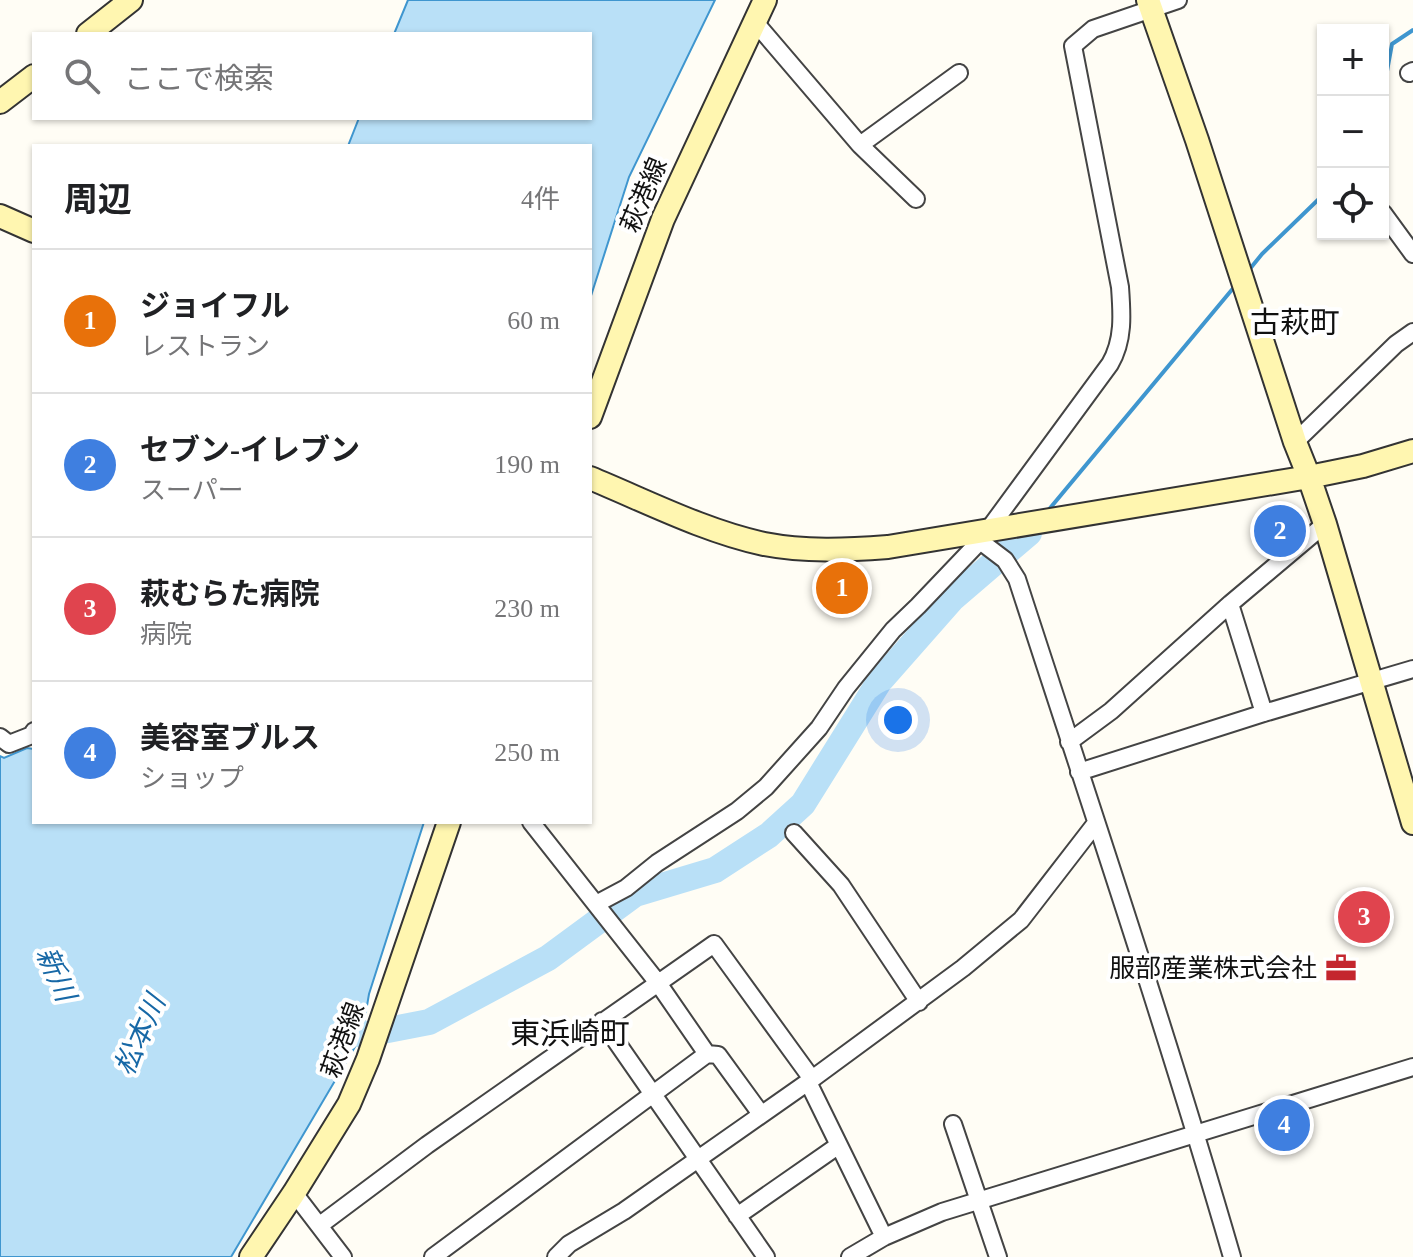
<!DOCTYPE html>
<html lang="ja">
<meta charset="utf-8">
<style>
:root{--surface:#fff;--page:#f2f2f2;--text:#202124;--muted:#757577;--line:#e0e0e0;--accent:#c4262e}
body{margin:0;font-family:"Times New Roman","Noto Sans JP",serif;background:var(--page);color:var(--text)}
.controls{position:absolute;right:24px;top:24px;display:grid;overflow:hidden;border-radius:0px;box-shadow:0 2px 6px #0004}
.controls button{width:72px;height:72px;display:grid;place-items:center;padding:0;border:0;border-bottom:2px solid var(--line);background:var(--surface);color:var(--text);font:40px sans-serif}
.you{position:absolute;left:898px;top:720px;width:28px;height:28px;margin:-20px;border:6px solid #fff;border-radius:50%;background:#1a73e8;box-shadow:0 0 0 12px #1a73e833}
.badge{display:grid;place-items:center;width:52px;height:52px;border-radius:50%;background:var(--accent);color:#fff;font-size:26px;font-weight:700}
.pin{position:absolute;translate:-50% -50%;border:4px solid #fff;box-shadow:0 2px 8px #0006}
.list{margin:0;padding:0;list-style:none}
h2{display:flex;justify-content:space-between;align-items:center;height:104px;margin:0;padding:0 32px;font-size:34px}
h2 small{font-size:26px;font-weight:400;color:var(--muted)}
.list li{display:grid;grid-template-columns:52px 1fr auto;gap:24px;align-items:center;box-sizing:border-box;height:144px;padding:0 32px;border-top:2px solid var(--line)}
.list b{display:block;font-size:30px;white-space:nowrap}
.list p{margin:0;font-size:26px;white-space:nowrap;color:var(--muted)}
.list em{font-size:26px;font-style:normal;color:var(--muted)}
.icon{flex:none;width:44px;height:44px;fill:none;stroke:currentColor;stroke-width:2;stroke-linecap:round;stroke-linejoin:round}
.map{position:relative;flex:none;width:1413px;height:1257px;overflow:hidden}
.search{position:absolute;background:var(--surface);box-shadow:0 2px 6px #0004;left:32px;top:32px;width:560px;height:88px;display:flex;align-items:center;gap:20px;box-sizing:border-box;padding:0 28px;border-radius:0px;color:var(--muted);font-size:30px}
.panel{position:absolute;background:var(--surface);box-shadow:0 2px 6px #0004;left:32px;top:144px;width:560px;height:680px;border-radius:0px}
.map>svg:first-child{display:block}
.water{fill:#b9e0f7;stroke:#3f96cf;stroke-width:2}
.lines{fill:none;stroke-linecap:round;stroke-linejoin:round}
.stream{stroke:#3f96cf;stroke-width:4}
.river{stroke:#b9e0f7;stroke-width:26}
.street-casing{stroke:#444;stroke-width:20}
.secondary-casing{stroke:#333;stroke-width:26}
.street{stroke:#fff;stroke-width:16}
.secondary{stroke:#fff6b0;stroke-width:22}
.labels{text-anchor:middle;dominant-baseline:central;stroke-width:8;stroke-linejoin:round;paint-order:stroke}
.street-label{font-size:26px;fill:#111;stroke:#fff}
.poi-label{font-size:26px;fill:#111;stroke:#fff;text-anchor:end}
.water-label{font-size:28px;font-style:italic;fill:#1768a6;stroke:#fff}
.quarter-label{font-size:30px;fill:#111;stroke:#fff}
</style>
<div class="map">
<svg width="1413" height="1257" viewBox="0 0 1413 1257">
<rect width="100%" height="100%" fill="#fffdf5"/>
<path class="water" d="M408,0H715L629,177L590,299V146H348L359,118H590V34H394Z
M27,748L34,749V822H424L369,994L362,1035L231,1257H0V756L4,758Z"/>
<g class="lines">
<path class="stream" d="M1383,93L1392,44L1413,30
M1249,270L1262,254L1323,195
M1046,513L1235,286"/>
<path class="river" d="M362,1035L429,1022L548,958L635,894L715,870L769,835L803,804L879,682L953,598L1029,533"/>
<defs>
<path id="street" d="M754,21L860,145L916,199
M1409,73L1413,71
M860,145L959,73
M1383,213L1413,254
M1295,442L1396,344L1413,332
M980,541L1005,560L1017,579C1090,804 1166,1029 1232,1257
M1230,604L1264,713
M0,737L9,744L32,735L34,731
M1069,742L1111,711L1230,604L1325,524
M1079,772L1264,713L1413,669
M531,822L658,983L707,1054L718,1055L761,1114
M794,833L841,885L919,1002
M596,904L626,888L657,863L737,811L766,787L819,728L846,688L893,630L918,606L980,541L1110,364C1124,340 1122,314 1120,287L1073,46L1093,29L1178,0
M602,1021L766,1257
M808,1082L884,1237
M953,1124L998,1257
M294,1193L343,1257
M737,1216L839,1145
M320,1225L427,1145L714,944L812,1079
M433,1257L707,1054
M556,1257L569,1244L624,1211L808,1082L963,968L1021,920L1096,823
M850,1257L884,1237L942,1212L1413,1067"/>
<path id="secondary" d="M1148,0L1197,140L1295,442L1309,477L1325,524L1413,823
M88,34L131,0
M0,102L34,76
M0,216L34,231
M590,417L663,219L765,0
M590,478C646,501 704,531 764,544C805,552 847,550 888,547L1309,477L1363,466L1413,451
M251,1257L294,1193L349,1104L368,1059L449,822"/>
</defs>
<use href="#street" class="street-casing"/>
<use href="#secondary" class="secondary-casing"/>
<use href="#street" class="street"/>
<use href="#secondary" class="secondary"/>
</g>
<defs>
<symbol id="office-bare" viewBox="-9 -9 18 18"><path d="M-6-3h4V-5.5h4V-3h4V5H-6ZM-1-4.5V-3h2v-1.5ZM-6 0V1H6V0Z" fill="#c4262e" stroke="#fff" stroke-width="2.5" paint-order="stroke"/></symbol>
</defs>
<g fill-rule="evenodd">
<use href="#office-bare" x="1319" y="946" width="44" height="44"/>
</g>
<g class="labels">
<g class="street-label">
<text transform="translate(644 195) rotate(-67)">萩港線</text>
<text transform="translate(343 1040) rotate(-70)">萩港線</text>
</g>
<g class="poi-label">
<text x="1317" y="968">服部産業株式会社</text>
</g>
<g class="water-label">
<text transform="translate(56 974) rotate(66)">新川</text>
<text transform="translate(140 1035) rotate(-66)">松本川</text>
</g>
<g class="quarter-label">
<text x="1295" y="322">古萩町</text>
<text x="570" y="1033">東浜崎町</text>
</g>
</g>
</svg>
<div class="controls">
<button>+</button>
<button>−</button>
<button><svg class="icon" aria-label="locate" viewBox="0 0 24 24"><circle cx="12" cy="12" r="6"/><path d="M12 2v4M12 18v4M2 12h4M18 12h4"/></svg></button>
</div>
<div class="you"></div>
<div class="pin badge" style="left:842px;top:588px;background:#e8710a">1</div>
<div class="pin badge" style="left:1280px;top:531px;background:#3f7fe0">2</div>
<div class="pin badge" style="left:1364px;top:917px;background:#e0444e">3</div>
<div class="pin badge" style="left:1284px;top:1125px;background:#3f7fe0">4</div>
<div class="search"><svg class="icon" aria-label="search" viewBox="0 0 24 24"><circle cx="10" cy="10" r="6"/><path d="M15 15l6 6"/></svg>ここで検索</div>
<section class="panel">
<h2>周辺<small>4件</small></h2>
<ul class="list">
<li><span class="badge" style="background:#e8710a">1</span><div><b>ジョイフル</b><p>レストラン</p></div><em>60 m</em></li>
<li><span class="badge" style="background:#3f7fe0">2</span><div><b>セブン-イレブン</b><p>スーパー</p></div><em>190 m</em></li>
<li><span class="badge" style="background:#e0444e">3</span><div><b>萩むらた病院</b><p>病院</p></div><em>230 m</em></li>
<li><span class="badge" style="background:#3f7fe0">4</span><div><b>美容室ブルス</b><p>ショップ</p></div><em>250 m</em></li>
</ul>
</section>
</div>
